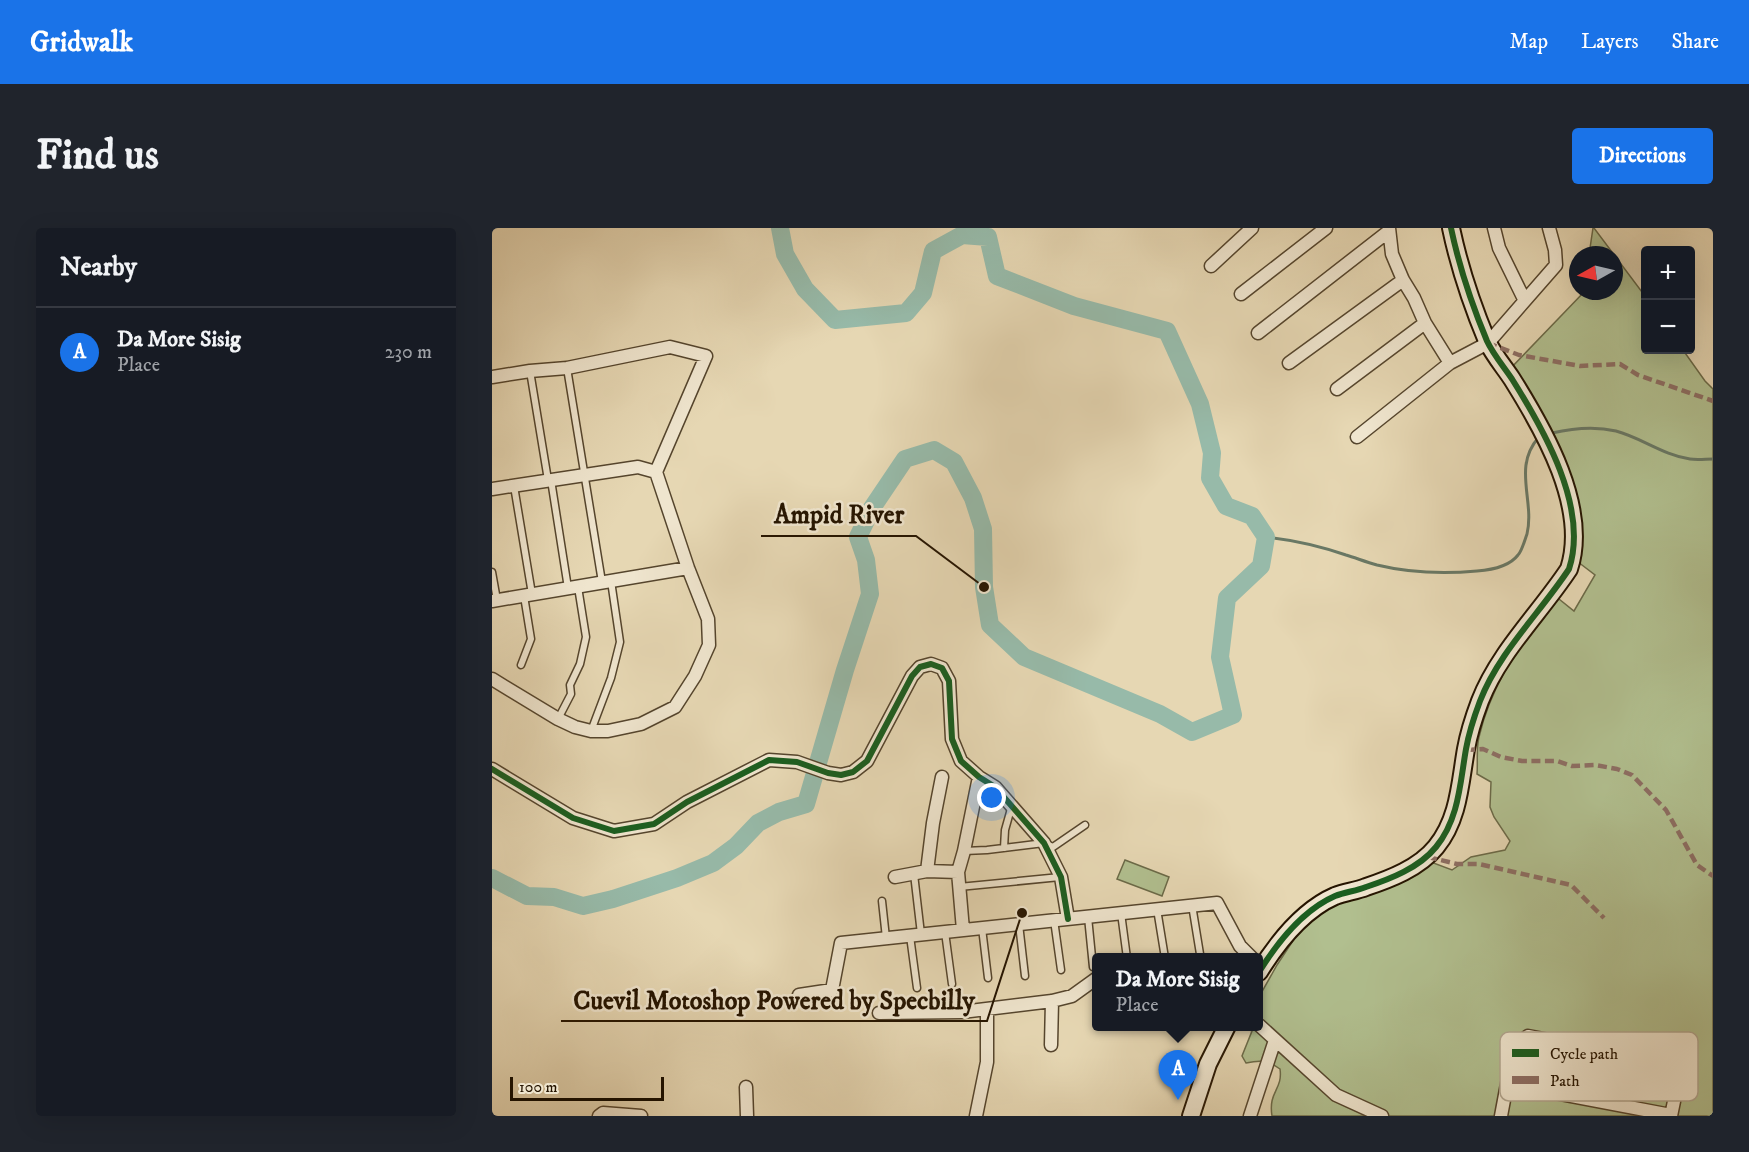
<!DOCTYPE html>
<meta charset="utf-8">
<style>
:root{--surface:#171b24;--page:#20242c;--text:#f1f3f6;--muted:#9ea1a6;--line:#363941;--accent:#1a73e8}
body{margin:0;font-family:"IM FELL DW Pica",serif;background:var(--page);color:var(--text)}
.controls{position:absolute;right:18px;top:18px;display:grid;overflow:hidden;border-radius:6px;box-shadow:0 6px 24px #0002}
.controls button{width:54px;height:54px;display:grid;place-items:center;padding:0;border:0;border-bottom:2px solid var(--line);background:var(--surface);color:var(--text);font:30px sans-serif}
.compass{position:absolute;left:1077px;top:18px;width:54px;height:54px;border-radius:50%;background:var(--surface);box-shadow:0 6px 24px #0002;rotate:262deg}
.scale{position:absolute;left:18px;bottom:15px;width:154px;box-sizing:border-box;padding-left:6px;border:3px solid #251400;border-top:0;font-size:16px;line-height:21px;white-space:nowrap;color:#251400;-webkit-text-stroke:4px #efe5ce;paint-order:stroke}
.you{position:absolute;left:500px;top:570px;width:21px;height:21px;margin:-15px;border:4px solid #fff;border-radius:50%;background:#1a73e8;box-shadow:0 0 0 9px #1a73e833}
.badge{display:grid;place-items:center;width:39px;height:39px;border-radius:50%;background:var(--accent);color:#fff;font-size:20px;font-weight:700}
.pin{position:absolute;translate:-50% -50px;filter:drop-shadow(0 2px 3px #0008)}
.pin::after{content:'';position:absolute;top:32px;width:21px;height:18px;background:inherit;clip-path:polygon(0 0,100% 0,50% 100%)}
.popup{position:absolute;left:600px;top:725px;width:171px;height:78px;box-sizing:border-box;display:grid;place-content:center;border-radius:6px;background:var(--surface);filter:drop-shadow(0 2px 4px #0005);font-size:20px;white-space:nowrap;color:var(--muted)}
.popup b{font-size:22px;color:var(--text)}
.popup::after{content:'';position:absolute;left:50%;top:100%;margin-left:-12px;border:12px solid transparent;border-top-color:var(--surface)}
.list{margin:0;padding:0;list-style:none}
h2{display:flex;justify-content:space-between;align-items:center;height:78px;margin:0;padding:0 24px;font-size:26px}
h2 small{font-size:20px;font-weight:400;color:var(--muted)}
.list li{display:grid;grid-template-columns:39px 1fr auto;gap:18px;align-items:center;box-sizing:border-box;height:90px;padding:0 24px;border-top:2px solid var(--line)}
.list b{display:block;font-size:22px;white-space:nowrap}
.list p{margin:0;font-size:20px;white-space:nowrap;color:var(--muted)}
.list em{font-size:20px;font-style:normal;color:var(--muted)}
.map{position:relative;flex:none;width:1221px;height:888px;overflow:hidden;border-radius:6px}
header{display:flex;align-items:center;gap:36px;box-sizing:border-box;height:84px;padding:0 30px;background:var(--accent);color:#fff}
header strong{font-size:28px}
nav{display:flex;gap:33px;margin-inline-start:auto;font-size:21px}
.intro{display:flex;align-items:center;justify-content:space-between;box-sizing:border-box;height:144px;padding:0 36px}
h1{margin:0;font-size:42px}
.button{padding:15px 27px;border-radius:6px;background:var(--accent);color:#fff;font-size:21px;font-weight:700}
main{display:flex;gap:36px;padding:0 36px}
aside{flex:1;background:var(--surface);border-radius:6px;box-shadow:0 6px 24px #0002}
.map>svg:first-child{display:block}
.green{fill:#b1bf8f;stroke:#6b6a48;stroke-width:1.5}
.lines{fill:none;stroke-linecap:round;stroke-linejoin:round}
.stream{stroke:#697865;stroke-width:3}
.river{stroke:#97baa9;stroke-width:18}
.lane-casing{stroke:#55452d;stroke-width:9}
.street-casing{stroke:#55452d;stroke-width:15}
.secondary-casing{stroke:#251400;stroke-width:20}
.lane{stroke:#efe5ce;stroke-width:6}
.street{stroke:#efe5ce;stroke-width:12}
.secondary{stroke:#efe5ce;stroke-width:16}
.quiet{stroke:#8d6e63;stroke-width:4.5;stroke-dasharray:9 4.5;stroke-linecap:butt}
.cycleway-casing{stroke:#efe5ce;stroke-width:10}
.cycleway{stroke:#1b5e20;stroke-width:6}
.key{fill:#efe5ce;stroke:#b2a690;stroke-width:1.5}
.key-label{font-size:16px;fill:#251400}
.leader{fill:none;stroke:#251400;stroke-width:2}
.callout-dot{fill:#251400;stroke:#efe5ce;stroke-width:2}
.callout-label{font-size:26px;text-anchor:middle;font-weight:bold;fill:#251400;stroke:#efe5ce;stroke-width:5;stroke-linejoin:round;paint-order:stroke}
</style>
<header>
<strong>Gridwalk</strong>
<nav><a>Map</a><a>Layers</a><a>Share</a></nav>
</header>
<div class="intro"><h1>Find us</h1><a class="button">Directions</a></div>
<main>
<aside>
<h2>Nearby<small></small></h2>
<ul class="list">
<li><span class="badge">A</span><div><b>Da More Sisig</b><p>Place</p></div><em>230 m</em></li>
</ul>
</aside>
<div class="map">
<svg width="1221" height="888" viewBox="0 0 1221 888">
<rect width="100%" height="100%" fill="#e6d7b3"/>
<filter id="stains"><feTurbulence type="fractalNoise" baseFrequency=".00333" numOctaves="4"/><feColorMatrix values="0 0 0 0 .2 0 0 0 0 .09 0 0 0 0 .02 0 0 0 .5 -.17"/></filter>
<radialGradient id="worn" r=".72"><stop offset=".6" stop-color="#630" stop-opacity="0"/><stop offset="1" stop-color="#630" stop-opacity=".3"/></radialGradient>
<path class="green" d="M1101,0H1102L1153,68L1154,122H1191L1213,153L1221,161V888H780C776,863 791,862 788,841C776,832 768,832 754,835L750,828L760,803L752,799L767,798V769L785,737L808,702L823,687L845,676L892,661L939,634L960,642L979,629L1013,622L1018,613L1002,589L998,579L999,554L985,546C986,534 984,521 987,509C1000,453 1031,414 1062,367L1082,383L1103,347L1086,334L1088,291L1018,141L1093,63H1122V27H1097Z
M633,632L677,649L670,668L625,651Z"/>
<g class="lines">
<path class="stream" d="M1060,205C1082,200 1102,198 1124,203C1150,210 1171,227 1198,231C1205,232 1214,231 1221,231
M774,309C801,312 828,318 854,327C864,330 874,334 885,337C918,345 951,346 985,343C998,342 1017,339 1026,327C1030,323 1033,311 1035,306C1043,272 1020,239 1047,209"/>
<path class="river" d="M0,650L35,668L62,669L91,678L121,671L185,650L221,635L244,618L266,595L287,584L314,576L353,442L378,366L374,332L366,309L380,280L413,231L442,222L462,234L481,270L491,301L492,359L498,397L532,429L668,486L700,504L741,487L728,429L735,370L769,338L774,309L760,288L734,278L718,250L720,225L708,176L675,103L582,78L505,48L496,9L470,7L441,23L431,65L414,85L343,92L313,61L293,26L288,0"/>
<defs>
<path id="lane" d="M75,140L110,354
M38,143L56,252
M59,252L76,360
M22,258L40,366
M0,344L5,372
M29,437L39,411L32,368
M66,491L79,466L78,457L88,436L94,409L86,359
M99,503L119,450L128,414L119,353
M512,620L513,602L520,577
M472,623L495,622L552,615L561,619L593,597
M422,646L429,706
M467,659L568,649
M390,673L394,710
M700,677L708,726
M665,681L673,730
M629,685L635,730
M596,689L601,739
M562,692L569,742
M527,696L533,748
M490,700L496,750
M453,704L460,756
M418,708L425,760"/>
<path id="street" d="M897,0L900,26L911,52L922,70L933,95L958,135
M1002,0L1007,20L1032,71
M719,38L760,0
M749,66L834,0
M766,105L897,3
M797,135L911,52
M0,149L38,143L75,140L178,119L214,128L164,244L196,340L216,391L217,417L203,448L183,479L149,496L116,503H99L83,499L66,491L0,451
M845,161L933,95
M865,209L958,135L996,115L1064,37L1063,22L1057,0
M0,261L146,239L164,244
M0,373L196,340
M0,541L81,590L122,603L162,596L195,574L277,532L305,534L336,545L349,547L361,544L375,533L420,448L428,439L439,436L450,440L457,453L460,511L469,533L487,549L503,559L552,615L569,649L576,691
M435,643L441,595L450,549
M466,644L472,623L487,549
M403,649L435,643L466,644L471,702
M307,767L340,762L349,715L725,675L748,718L760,730
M387,785L470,784L560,773L580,768L605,750
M767,797L844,867L890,888
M559,817L560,773
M1015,856L1179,887
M254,859L255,888
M107,888L111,885L149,888
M484,888L495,834V781
M758,888L783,812
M1009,888L1021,824L1025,816L1036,808L1180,835L1186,839L1188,844L1179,888"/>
<path id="secondary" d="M767,744C785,715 811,682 843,668C853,664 864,663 874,659C898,651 927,640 944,619C967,591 968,555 974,521C977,504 982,489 988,473C1007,424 1048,385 1077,341C1097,280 1052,202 1020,151C1012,139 1001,126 995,113C980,77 967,38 959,0
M699,888L716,836L735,798"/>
</defs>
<use href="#lane" class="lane-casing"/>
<use href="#street" class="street-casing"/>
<use href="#secondary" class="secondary-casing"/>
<use href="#lane" class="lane"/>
<use href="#street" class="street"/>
<use href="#secondary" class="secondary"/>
<path class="quiet" d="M996,115L1027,127L1088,138L1128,136L1146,147L1221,173
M974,522L991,521L1009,529L1030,533H1065L1080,538L1103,537L1125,541L1140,547L1174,582L1205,637L1221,648
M936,629L965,636H987L1079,657L1112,690"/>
<defs>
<path id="cycleway" d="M0,541L81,590L122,603L162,596L195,574L277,532L305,534L336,545L349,547L361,544L375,533L420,448L428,439L439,436L450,440L457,453L460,511L469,533L487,549L503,559L552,615L569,649L576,691
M767,744C785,715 811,682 843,668C853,664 864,663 874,659C898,651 927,640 944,619C967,591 968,555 974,521C977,504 982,489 988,473C1007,424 1048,385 1077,341C1097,280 1052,202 1020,151C1012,139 1001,126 995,113C980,77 967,38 959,0"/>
</defs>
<use href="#cycleway" class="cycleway-casing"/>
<use href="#cycleway" class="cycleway"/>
</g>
<rect x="1008" y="804" width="198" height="69" rx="9" class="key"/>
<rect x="1020" y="821" width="27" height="8" fill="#1b5e20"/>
<rect x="1020" y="848" width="27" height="8" fill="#8d6e63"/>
<g class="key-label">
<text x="1058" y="831">Cycle path</text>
<text x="1058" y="858">Path</text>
</g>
<path class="leader" d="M492 359L424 308H269M530 685L495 793H69"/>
<g class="callout-dot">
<circle cx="492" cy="359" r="6"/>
<circle cx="530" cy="685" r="6"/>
</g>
<g class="callout-label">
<text x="347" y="295">Ampid River</text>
<text x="282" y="781">Cuevil Motoshop Powered by Specbilly</text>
</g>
<rect width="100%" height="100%" filter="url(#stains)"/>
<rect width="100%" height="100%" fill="url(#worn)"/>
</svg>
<div class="controls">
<button>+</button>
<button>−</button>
</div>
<svg class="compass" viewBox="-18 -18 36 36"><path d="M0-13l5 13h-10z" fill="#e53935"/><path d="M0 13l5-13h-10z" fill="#9ea1a6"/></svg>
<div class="scale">100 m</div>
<div class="you"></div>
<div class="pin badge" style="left:686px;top:872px">A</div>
<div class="popup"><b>Da More Sisig</b>Place</div>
</div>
</main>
